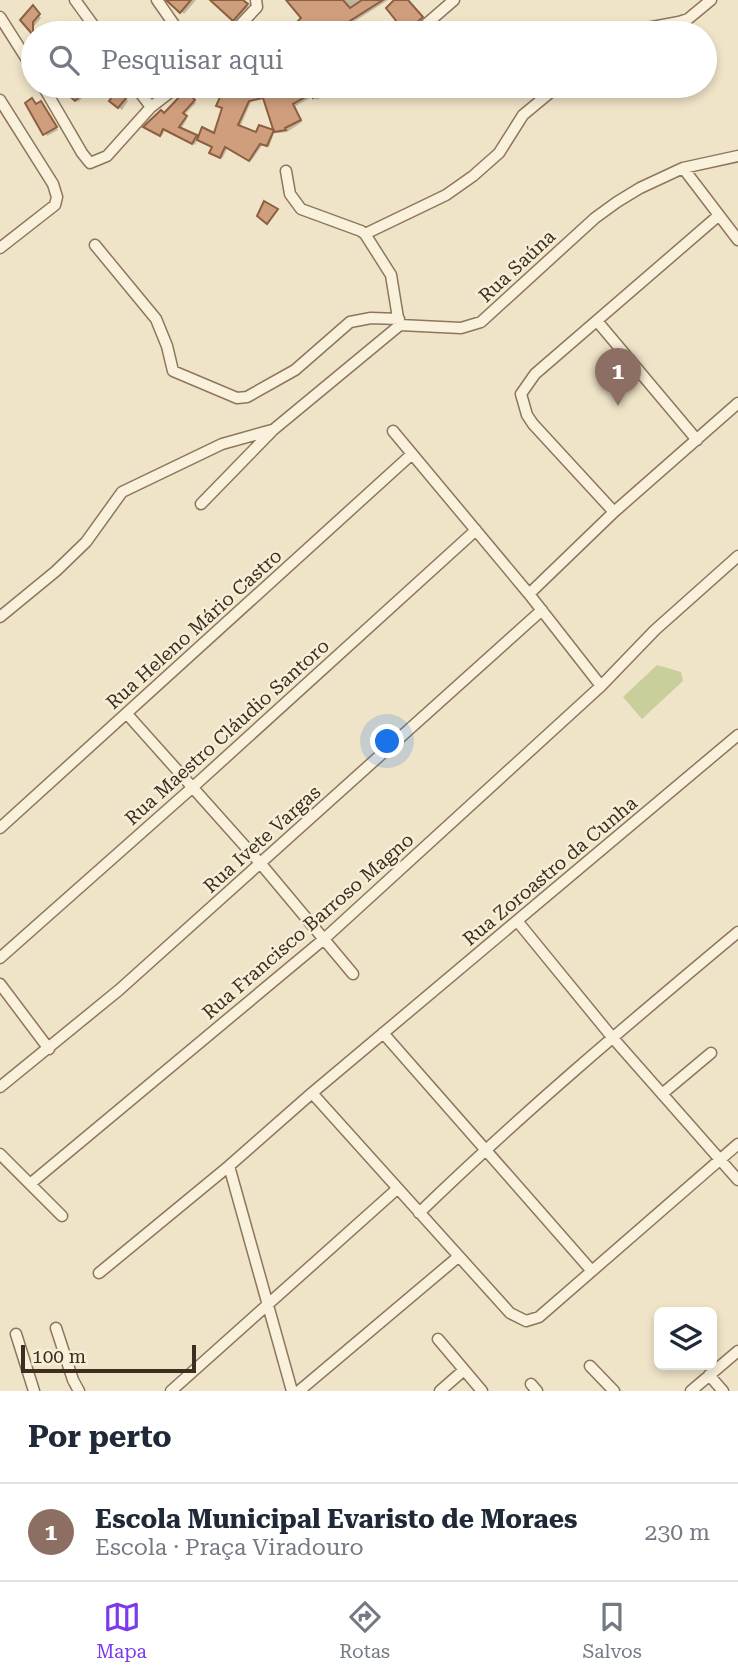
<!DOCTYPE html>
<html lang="pt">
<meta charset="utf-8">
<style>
:root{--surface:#fff;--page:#f6f6f7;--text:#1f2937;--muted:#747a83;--line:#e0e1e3;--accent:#7c3aed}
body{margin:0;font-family:"Roboto Serif",serif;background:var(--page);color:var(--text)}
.controls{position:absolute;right:21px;bottom:21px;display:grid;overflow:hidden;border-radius:10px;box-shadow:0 4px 10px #0003}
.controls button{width:63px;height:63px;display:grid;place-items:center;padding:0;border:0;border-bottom:2px solid var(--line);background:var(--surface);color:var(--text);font:35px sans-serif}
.scale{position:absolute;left:21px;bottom:18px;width:175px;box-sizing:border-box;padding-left:7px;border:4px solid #3d2e20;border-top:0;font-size:19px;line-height:24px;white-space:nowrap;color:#3d2e20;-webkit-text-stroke:5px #f7eed8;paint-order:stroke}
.you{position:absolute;left:388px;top:742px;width:24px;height:24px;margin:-18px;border:5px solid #fff;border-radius:50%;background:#1a73e8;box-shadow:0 0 0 10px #1a73e833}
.badge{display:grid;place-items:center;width:46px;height:46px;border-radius:50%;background:var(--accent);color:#fff;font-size:23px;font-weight:700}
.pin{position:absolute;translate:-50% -58px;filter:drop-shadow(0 2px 4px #0008)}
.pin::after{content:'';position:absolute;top:37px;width:24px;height:21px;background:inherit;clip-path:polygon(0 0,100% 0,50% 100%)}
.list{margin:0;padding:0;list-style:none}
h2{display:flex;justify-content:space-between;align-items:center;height:91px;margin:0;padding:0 28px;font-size:30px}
h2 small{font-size:23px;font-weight:400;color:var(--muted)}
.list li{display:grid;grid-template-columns:46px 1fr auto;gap:21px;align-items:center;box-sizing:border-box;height:98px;padding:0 28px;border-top:2px solid var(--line)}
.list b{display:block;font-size:26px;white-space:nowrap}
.list p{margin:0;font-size:23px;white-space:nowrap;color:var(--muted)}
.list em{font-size:23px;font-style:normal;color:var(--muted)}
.icon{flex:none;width:38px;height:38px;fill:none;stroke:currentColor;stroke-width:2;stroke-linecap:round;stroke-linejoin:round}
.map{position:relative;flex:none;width:738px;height:1391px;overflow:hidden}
.search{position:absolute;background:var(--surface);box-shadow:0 4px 10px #0003;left:21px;right:21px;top:21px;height:77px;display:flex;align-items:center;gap:18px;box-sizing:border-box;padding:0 24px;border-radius:38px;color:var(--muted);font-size:26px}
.sheet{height:189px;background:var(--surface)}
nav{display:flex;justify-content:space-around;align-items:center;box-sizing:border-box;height:98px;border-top:2px solid var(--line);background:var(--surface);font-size:19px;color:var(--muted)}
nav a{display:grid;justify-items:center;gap:4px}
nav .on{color:var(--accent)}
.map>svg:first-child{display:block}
.green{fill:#c9cf9b}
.shadow{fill:#0003}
.building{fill:#cf9f7d;stroke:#8d5f41;stroke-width:2}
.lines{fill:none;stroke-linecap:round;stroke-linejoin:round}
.street-casing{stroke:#8d765c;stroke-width:13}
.street{stroke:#faf1dc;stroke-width:10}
.labels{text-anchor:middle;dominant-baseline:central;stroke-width:5;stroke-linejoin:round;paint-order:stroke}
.street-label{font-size:19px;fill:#3d2e20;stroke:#f7eed8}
</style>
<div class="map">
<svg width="738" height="1391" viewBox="0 0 738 1391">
<rect width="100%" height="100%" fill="#f0e4c8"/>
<path class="green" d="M657,665L681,672L683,681L642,719L623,697Z"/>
<path class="shadow" d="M177,0H196L184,14L173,4Z
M212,0H241L249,8L236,22Z
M288,0H388L341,30L345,33H288L303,18Z
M396,0H409L423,19L410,30L406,25L403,27L389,8Z
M33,8L41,18L31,30Z
M72,86H80L87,93L78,102L68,93L74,87Z
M227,86H242L254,101L251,102L240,127L257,134L260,127L274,133L269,147L263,144L251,161L228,147L222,159L211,152L214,147L200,141L198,138L195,145L165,130L162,136L146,127L161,112L164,116L186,93L196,103L183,116L187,119L181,129L196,136L199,139L203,130L215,135L224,109L218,106Z
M262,86H321L326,94L317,100L314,96L294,107L302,122L287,132L278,133L276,131L280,120Z
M126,98L128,101L122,110L114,104Z
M43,105L58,130L47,136L37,106Z"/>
<path class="building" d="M166,0H191L180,13Z
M210,0H243L248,4L233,21Z
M286,0H343L350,8L362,0H383L339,28L344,33H286L301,18Z
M394,0H408L423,17L408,30L404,25L401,27L386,8Z
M33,5L40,14L33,22V35L20,20Z
M73,86H90L75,101L66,93Z
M225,86H333L313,98L311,94L293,104L301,120L285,128L286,130L274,132L263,98L249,101L238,125L256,132L259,125L274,130L267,146L260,144L249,161L225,147L220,158L209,153L212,147L197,140L202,127L214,133L222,108L216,106Z
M117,90L127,97L118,108L109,101Z
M186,90L195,100L183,113L187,116L179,127L197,135L192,144L163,129L160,136L143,127L161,110L164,113Z
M32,98L36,104L41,101L57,127L43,135L25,103Z
M264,201L278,209L267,224L257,216Z"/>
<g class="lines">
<defs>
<path id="street" d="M75,0L99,33
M157,0L180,33
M0,17L33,69
M233,33L257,7L256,0
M416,33L454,0
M620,33L679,22L688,19L711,0
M43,86L82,153L90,163L107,156L151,107L178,86
M135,86L151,107
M346,88L349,86
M0,100L53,184L57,197L55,205L0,248
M683,168L738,240
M286,171L290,194L301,209L361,231L365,234L391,275L399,324
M365,234L446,195L473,176L499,153L523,115L558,86
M95,245L156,319L167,346L173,371L237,398L247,397L295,370L350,322L371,318L399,319
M597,321L697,440
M393,431L529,594L601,686
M201,504L273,430L400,325L461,328L481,322L595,218L617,202L640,188L683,168L738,156
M614,512L533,424L527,415L521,394L535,374L718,216
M529,594L614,512L738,403
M0,617L56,571L86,542L122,492L222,444L272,430
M127,714L261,864L353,974
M738,735L312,1093L510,1313L526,1321L539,1317L738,1144
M0,828L412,454
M518,922L612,1037L738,1180
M0,958L193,787L476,530
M0,984L49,1049
M383,1033L591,1270
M0,1087L119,990L542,610
M662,1094L711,1053
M0,1154L62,1216
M229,1166L292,1391
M30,1184L324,939L601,686L655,630L738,556
M419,1213C521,1114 629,1023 738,932
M99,1273L229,1166L312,1093
M56,1328L73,1380L79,1391
M16,1334L34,1391
M438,1339L482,1391
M590,1366L614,1391
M709,1375L723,1391
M531,1384L537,1391
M171,1391L397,1189
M299,1391L458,1257
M440,1391L464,1370
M691,1391L738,1351"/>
</defs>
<use href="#street" class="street-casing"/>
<use href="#street" class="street"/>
</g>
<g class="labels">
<g class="street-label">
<text transform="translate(517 266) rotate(-43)">Rua Saúna</text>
<text transform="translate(194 629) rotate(-42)">Rua Heleno Mário Castro</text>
<text transform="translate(227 732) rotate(-42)">Rua Maestro Cláudio Santoro</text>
<text transform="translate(262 839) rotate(-42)">Rua Ivete Vargas</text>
<text transform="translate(550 871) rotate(-40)">Rua Zoroastro da Cunha</text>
<text transform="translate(308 926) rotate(-41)">Rua Francisco Barroso Magno</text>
</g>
</g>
</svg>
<div class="controls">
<button><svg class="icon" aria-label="layers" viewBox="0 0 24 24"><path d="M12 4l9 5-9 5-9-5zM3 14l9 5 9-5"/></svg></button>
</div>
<div class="scale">100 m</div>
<div class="you"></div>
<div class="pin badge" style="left:618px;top:406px;background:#8d6e63">1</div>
<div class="search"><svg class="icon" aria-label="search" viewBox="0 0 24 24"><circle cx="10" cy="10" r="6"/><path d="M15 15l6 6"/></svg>Pesquisar aqui</div>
</div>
<section class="sheet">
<h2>Por perto<small></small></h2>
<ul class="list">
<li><span class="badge" style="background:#8d6e63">1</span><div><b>Escola Municipal Evaristo de Moraes</b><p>Escola · Praça Viradouro</p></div><em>230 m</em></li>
</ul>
</section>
<nav>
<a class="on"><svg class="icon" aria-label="map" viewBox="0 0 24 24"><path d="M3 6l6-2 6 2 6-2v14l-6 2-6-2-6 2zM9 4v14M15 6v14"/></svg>Mapa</a>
<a><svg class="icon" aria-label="directions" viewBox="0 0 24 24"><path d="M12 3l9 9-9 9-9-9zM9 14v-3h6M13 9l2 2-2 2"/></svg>Rotas</a>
<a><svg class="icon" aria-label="saved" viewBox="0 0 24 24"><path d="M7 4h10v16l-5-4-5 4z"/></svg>Salvos</a>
</nav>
